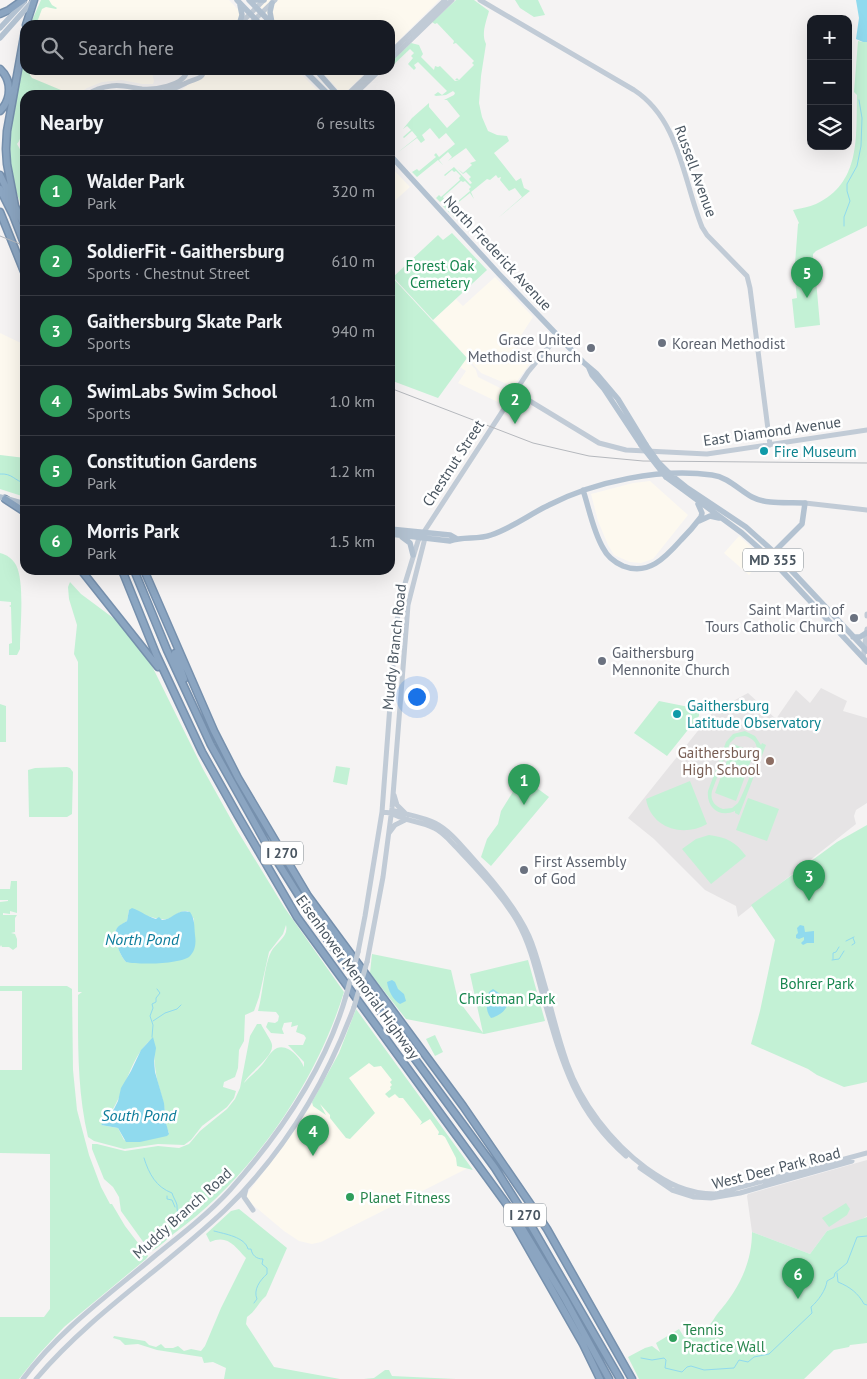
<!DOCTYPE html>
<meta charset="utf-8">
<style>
:root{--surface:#171b24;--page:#20242c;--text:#f1f3f6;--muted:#9ea1a6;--line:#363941;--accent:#1a73e8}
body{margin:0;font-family:"PT Sans",sans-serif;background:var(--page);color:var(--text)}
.controls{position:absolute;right:15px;top:15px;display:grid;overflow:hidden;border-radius:10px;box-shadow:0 5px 20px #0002}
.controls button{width:45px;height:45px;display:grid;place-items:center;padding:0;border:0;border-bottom:1px solid var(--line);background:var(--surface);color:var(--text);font:25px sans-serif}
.you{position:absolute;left:416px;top:696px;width:18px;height:18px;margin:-12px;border:4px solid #fff;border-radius:50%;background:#1a73e8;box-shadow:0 0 0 8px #1a73e833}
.badge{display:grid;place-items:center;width:32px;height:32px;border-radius:50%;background:var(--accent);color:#fff;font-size:16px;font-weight:700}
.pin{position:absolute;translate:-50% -41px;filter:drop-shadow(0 1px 2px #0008)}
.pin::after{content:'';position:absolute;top:26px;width:18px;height:15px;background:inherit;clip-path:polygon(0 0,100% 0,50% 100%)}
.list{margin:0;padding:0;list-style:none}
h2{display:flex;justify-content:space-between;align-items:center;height:65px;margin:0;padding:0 20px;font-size:21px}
h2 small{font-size:16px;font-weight:400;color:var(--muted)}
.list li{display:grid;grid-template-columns:32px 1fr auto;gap:15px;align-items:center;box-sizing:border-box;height:70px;padding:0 20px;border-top:1px solid var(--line)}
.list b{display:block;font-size:19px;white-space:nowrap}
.list p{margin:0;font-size:16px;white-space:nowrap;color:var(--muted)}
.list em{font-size:16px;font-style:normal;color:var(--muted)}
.icon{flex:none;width:28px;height:28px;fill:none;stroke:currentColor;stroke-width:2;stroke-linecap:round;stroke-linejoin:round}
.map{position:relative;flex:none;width:867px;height:1379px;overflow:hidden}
.search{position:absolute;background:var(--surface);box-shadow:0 5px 20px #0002;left:20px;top:20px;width:375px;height:55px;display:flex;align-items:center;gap:12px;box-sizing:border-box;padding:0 18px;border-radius:15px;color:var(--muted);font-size:19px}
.panel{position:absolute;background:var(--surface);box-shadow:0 5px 20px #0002;left:20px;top:90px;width:375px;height:485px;border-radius:15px}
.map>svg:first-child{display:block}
.commercial{fill:#fdf9ef}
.education{fill:#e6e4e5}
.green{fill:#c3f1d5;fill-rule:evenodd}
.water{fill:#90daee}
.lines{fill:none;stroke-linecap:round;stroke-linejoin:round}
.stream{stroke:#90daee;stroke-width:1}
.highway-casing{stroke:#7690ad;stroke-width:9}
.secondary{stroke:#c1cbd6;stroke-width:5}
.primary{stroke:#b3c2d1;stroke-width:5.5}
.highway{stroke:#8ba5c1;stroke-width:6}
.rail{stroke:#b5b8bd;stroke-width:1}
.secondary-bridge{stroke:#c1cbd6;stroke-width:5}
.primary-bridge{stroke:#b3c2d1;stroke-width:5.5}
.worship-dot{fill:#6b7280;stroke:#fff;stroke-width:2}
.culture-dot{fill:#0f9aa8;stroke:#fff;stroke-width:2}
.education-dot{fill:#8d6e63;stroke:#fff;stroke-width:2}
.leisure-dot{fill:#2e9e5b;stroke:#fff;stroke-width:2}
.labels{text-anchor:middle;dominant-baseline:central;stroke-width:5;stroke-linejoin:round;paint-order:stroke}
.shield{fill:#fff;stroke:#808990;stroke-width:1}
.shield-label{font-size:14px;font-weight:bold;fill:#4a5661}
.street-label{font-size:15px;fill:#4a5661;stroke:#fff}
.park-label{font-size:15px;fill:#17864f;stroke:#fff}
.worship-label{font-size:15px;fill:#5b616d;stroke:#fff;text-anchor:start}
.culture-label{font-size:15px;fill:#0d838f;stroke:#fff;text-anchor:start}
.education-label{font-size:15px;fill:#785e54;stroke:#fff;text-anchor:end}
.leisure-label{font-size:15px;fill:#27864d;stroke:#fff;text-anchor:start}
.water-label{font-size:16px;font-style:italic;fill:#0c7c9b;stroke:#fff}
</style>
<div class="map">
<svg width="867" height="1379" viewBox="0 0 867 1379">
<rect width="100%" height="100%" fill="#f5f3f3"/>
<path class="commercial" d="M49,0H229L245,17L236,25H34L40,8Z
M254,0H439L390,49V25H278Z
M28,70H186L183,74L152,72L154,81L153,84H142L122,80L102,82L87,88L77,95H66L31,80Z
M205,70H297L322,95H176Z
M321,70H368L345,93H341Z
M390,166L410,187L390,205Z
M495,277L533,317L514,346L533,359L515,384L512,386L481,373L433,320L456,299L463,306Z
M0,333L25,345V458L0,455Z
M466,359L476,370L478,377L508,392L502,404L458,383L466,371L460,367Z
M650,481L688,515L653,559L641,563L630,562L614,555L608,545L598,521L591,494L633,483Z
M739,536L763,558L749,575L724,553Z
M355,1014L468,1168L321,1242L312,1244L299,1241L284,1231L247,1200V1194L295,1130L312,1104L334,1064Z"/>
<path class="education" d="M821,688L847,701L843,711L867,718V803L856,810L854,816L856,824L738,917L736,906L705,890L654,839L628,818L713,712L748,693L776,719L796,690L810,703Z
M867,1160V1216L857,1222L827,1231L810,1254L752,1232L747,1196L748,1194Z"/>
<path class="green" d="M41,0H49L52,5L57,8L56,9L46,7L42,9L36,25H30Z
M456,0H474L489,11C486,22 481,34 486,44L481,76L479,103L482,117L488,131L497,135L507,136L509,141L494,153L516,181L521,178L524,188L530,191L498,218L522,197L515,188L509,191L500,180L501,177L498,178L496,175L490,180L487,179L471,192L474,199L470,193L455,205L460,212H461L455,218L443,206L450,203L447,206L450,208L470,191L469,189L471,187L465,181L463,182L461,181L443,197L444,199L440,202L436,198L439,195L441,197L460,180L459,178L461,176L456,171L454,172L452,170L445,176L444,175L454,167L470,184L472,183L469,179L471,177L466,172L463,174L458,169L463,173L472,165L470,163L476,161L466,148L448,161L452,157L448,152L439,160L443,165L438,160L417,177L412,172L417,169L419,171L436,157L434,155L436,153L439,157L455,144L446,133L439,139L430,128L422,135L425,140L421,143L417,138L397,153L417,137L412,131L404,138L403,137L411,130L407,126L403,129L412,118L429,103V107L447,128L460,116L447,100H444L454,95L455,93L453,91L446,95L436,96L434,95L438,92L442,95L447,91L418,62L414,65L416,68L414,70L408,64L413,58L411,56L414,53L410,49L390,68V63L411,43L419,45L423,54L421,57L434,70L435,66L438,67L440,66L455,81H459L455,80L457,78L459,80L474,65L472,63L474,61L456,43L453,44L454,41L437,23L435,24L432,22Z
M515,0H538L545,15L534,17L520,8Z
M858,41L863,42L867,41V226L816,251L813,254V263L795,264L798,224L799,223L793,210C801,208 809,207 816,204C861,183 856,137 857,95L854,92Z
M25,48V70H30V75L32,78L73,95H45L36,93L25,95V121C20,128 23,138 17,144L21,151L20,165L24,167L21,176L25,190V213C20,202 15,191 13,180C4,136 18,91 25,48Z
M452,233L487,270L433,320L393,277L438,235L443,240Z
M815,269L820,325L795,328L792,299L797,298L794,270Z
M390,275L467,358L438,398L390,380Z
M0,455L25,458V497L0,489Z
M0,553C7,555 12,558 16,565C25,582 20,628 20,649L17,655H9V644L12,643L11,607L9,606L11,605V602L0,601Z
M70,582L81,594L120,623L149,660L203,769L237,830L284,907L344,992C316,1083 252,1176 176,1232C168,1238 161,1246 152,1251L146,1245L148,1243L147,1241L144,1243L121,1211L119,1197L113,1187L104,1179L92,1149V1144H97L125,1151L158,1146L179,1148L189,1144L200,1131L227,1109L235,1099L240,1088L250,1036L257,1024H261C263,1029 272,1041 272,1045C274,1057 248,1073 244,1083C249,1077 256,1072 261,1066C266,1061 270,1051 277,1048C289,1044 300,1058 304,1067V1062L288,1045H303L306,1038L304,1035L296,1032L298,1025L291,1027L292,1022L284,1023L282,1029L284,1034L271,1033L266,1027L268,1022L275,1023L278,1021L279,1016L276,1012L258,1011C263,994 264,966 271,952C276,942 289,937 286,925L283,934L269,952L259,997L254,1011L245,1015L244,1041L239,1050L238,1068L235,1077L224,1082L223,1087L236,1091L234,1098L227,1107L202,1126L191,1140L184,1145L158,1144L124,1149L94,1141L88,1137C77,1090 78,1043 78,995L82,992H78V662L74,654L77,625L69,599L68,587ZM129,910C139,913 159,921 167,919C175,917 179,910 188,911L194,919V933L155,963L126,962C119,954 114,940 117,928L127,921ZM152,1039C157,1049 153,1056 155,1066C156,1078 160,1090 163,1101C166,1112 164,1123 169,1133C154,1138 140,1144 124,1140L118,1128L101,1125C125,1102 127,1058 152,1039Z
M659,701L699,709V716L667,756L634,733Z
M0,704L6,706V742H0Z
M745,731L755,736L761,745L762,743L766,745L739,815L735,813V811C720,818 706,808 708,791L726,742L733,734ZM745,736C752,738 757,742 757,750C758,758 743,795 738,803L732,808L723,809C714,806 710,800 712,791L730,743L736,737Z
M733,744L754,752L736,801L715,793Z
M336,766L350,768L347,785L333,782Z
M67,767L70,768L73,772L72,814L67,817H29L28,770L35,768Z
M522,777L549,797L491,866L481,857L487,839L498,824L501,811Z
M690,781L707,824C683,838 651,828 646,799Z
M748,798L779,809L767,841L736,830Z
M867,825V1082L844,1087L817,1075L808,1069L751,1044L760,1011L775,940L751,905L837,842Z
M709,835C726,837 736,842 746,856L711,884L682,849L696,839Z
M11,881H17V913L10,911V914L3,913V915H17L15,918V932L11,933L15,934L17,939V947L13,950L9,947H2L1,945L0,947V902L8,901V900H0V889H10Z
M372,954L451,970L458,1000L483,1033L470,974L528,960L545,1021L484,1034L406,1019L370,973Z
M0,986H67L72,989L73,1070L77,1110L89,1155L101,1187L110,1204H112L125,1226L148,1256L146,1259L64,1327L39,1354L19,1379H0V1317H44L50,1309V1154L0,1153V1070H22V991H0Z
M356,1009L473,1170L457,1166L456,1158L445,1137L442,1135H438L439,1132L430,1119L420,1125L422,1122L403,1098H399L395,1094L389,1098L385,1094L391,1089L390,1087L392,1085L390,1082L392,1080L381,1066L374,1067L369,1063L349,1078L375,1113L350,1139L346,1138L330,1118V1115L320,1104L326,1115L313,1106L312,1102L339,1053Z
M435,1035L443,1052L435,1056L426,1039Z
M846,1203L850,1209L847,1215L829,1227L822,1218Z
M239,1209L287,1248L266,1296C258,1303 256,1311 247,1317L246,1324L274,1367L340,1379H224L226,1368L213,1362L204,1363L202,1357L157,1350L138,1344L125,1345L120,1340L113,1338L114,1336L145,1341L149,1345L156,1347L161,1344L165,1348H173L178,1346L184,1351L191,1349L201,1351L205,1346L221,1308L246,1258C235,1246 227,1234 210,1242L206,1234L231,1211Z
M867,1217V1343L850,1345L849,1347L834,1350L804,1379H639L628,1357L645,1348L652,1346L660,1352L656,1343L679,1329L684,1337C691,1335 700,1332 706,1328C711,1325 714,1318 718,1313C738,1290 752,1264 752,1232L810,1254L827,1231Z
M385,1370H389L392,1376L456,1379H364L374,1378Z"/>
<path class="water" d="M856,0H867V42H863L856,39L859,18Z
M132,908C141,911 148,917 156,919L159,917L162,920C173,919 178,908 190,912C195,919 194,926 195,935C196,942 196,951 189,957C179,964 139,965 126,962C120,956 112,936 117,928C119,925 124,923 127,921L129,910Z
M800,925L804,926L805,932L814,931V943H807L803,945L801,943L804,940V937L799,939L796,938V935L798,933L797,928Z
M392,980L395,982L398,989L404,994L406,1001L400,1004C393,1000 388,990 387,982Z
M493,989L509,1000C508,1009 500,1016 491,1018C485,1011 486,1000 489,992Z
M153,1037L156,1048L154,1061L155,1072L164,1103L166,1123L169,1134L167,1136L140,1142H126L118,1128L101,1125L114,1109L118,1101L121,1088L131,1071L141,1050Z"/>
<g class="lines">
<path class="stream" d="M844,226V217L850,201L847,191V184L857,166L861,146L862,118L859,100
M0,474C13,473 14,481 25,483
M846,941L854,937
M852,945L855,943L853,938
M833,959V953L836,952L839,947
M832,960L839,959L844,951
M153,1021L165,1013L177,1009L181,1005
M152,1037L153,1025L150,1016L153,1008L152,1004L156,1002V998L160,993L157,989
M144,1158C149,1174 156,1187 172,1193C173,1197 176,1201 177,1205C177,1214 178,1215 187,1220
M167,1196V1199L172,1200L175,1207
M214,1231C225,1234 245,1237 248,1249H251C252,1255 256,1259 263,1259L262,1264L267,1268V1274C260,1280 253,1290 257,1299L254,1303
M837,1273L838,1282C850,1287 858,1293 864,1304L867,1305
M641,1358L652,1360L664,1358L666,1360L665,1368L682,1372L687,1367L691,1366L704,1370L734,1368L739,1360L748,1362L754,1357L769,1354L812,1313L811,1307C818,1301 826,1290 827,1281L834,1277L835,1273L847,1263L857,1237L867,1236"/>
<defs>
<path id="highway" d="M0,14L9,10L23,0
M26,25L34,0
M0,69C12,80 12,99 0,111
M0,175L25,227
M0,189L13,215L25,246
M15,206L7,164L6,149L7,131L25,31
M0,212L25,274
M5,499L25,512
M81,570L158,667
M122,570L156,654L202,752L238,816L297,917L513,1213L565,1299L609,1379
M134,570L167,650L211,745L267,845L321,931L495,1168L529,1222L620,1379
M144,570L214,731L238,778L308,896L463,1106L529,1202L547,1229L632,1379
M175,653L184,679
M511,1218L583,1344L600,1379"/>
</defs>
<use href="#highway" class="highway-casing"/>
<path class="secondary" d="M480,0L634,90C680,120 683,180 702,227L707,235L747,276L750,288L770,445
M239,25L264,0
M249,25L275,0
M390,53L445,0
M390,60L452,0
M140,90C158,97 170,91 186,83C194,78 202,81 204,70
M86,95C94,90 102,87 111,86C122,84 132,88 142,89C155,90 182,86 187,72
M347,95L373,70
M354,95L380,70
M515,392L599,443L626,450L707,454L867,430
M805,503L867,510
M867,614V616
M863,658L867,629
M394,795L397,805L405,813
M382,812L391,813L395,811C408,815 423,817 435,823C451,831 464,849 476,862C496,884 516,908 529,936C537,954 541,974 547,993C553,1017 559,1040 567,1063C581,1103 611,1142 646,1168C667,1183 687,1194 715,1194L867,1153
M391,813C403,821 421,821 434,828C443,832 450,841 457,848C478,871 501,894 517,921C529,942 535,966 541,989C560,1055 572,1109 626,1156
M389,833L395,825L407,819
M358,952L365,916L382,812L396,625L403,590L418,541L528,372L558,336
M367,962L383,877L392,808L408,605L425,538L424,535
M640,1168L672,1190L694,1197L711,1198L740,1193L852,1161
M246,1189L244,1197L253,1210
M23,1379C59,1330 110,1294 156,1255C181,1235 208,1214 230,1190C280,1134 325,1069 346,996
M36,1379C92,1313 163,1269 225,1210C283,1154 326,1082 354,1007"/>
<path class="primary" d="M237,0L261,25
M249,0L273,25
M253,0H264
M272,23L270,12L272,3
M239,25L242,15L240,5
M0,28L24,2
M0,38L32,2
M304,70L329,95
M316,70L338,95
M390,155L499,274L583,362L596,373L618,399L646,445
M589,368L592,375L604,389L641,445
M671,475L686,487L746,527L774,552L867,651
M666,477L742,533L769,557L867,662
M583,490C589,508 593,531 603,548C607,556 614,562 623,566C648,576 665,558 681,540C688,533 695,525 701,517L702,513L698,504
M0,497L25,504
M699,521L710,516L719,518
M390,529L450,535L457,539
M390,534L450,541C463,536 478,540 491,535C512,528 530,514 549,505C596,481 660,468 712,475C728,477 739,490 752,497C767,505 788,502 805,503L802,524L769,557
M402,537L410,543L413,555
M853,637H860L866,633"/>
<use href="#highway" class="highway"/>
<path class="rail" d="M0,236L25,246
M390,388L533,443L589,456L643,461L867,463"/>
<path class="secondary-bridge" d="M346,996L358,952
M354,1007L367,962"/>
<path class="primary-bridge" d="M641,445L666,477
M646,445L659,463L671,475"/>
</g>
<g class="worship-dot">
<circle cx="662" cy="343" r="5"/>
<circle cx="591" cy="348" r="5"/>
<circle cx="854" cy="618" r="5"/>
<circle cx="602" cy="661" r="5"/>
<circle cx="524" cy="870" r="5"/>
</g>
<g class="culture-dot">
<circle cx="764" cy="451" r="5"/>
<circle cx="677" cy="714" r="5"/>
</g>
<circle class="education-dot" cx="770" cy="761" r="5"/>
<g class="leisure-dot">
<circle cx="350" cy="1197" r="5"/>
<circle cx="673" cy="1338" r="5"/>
</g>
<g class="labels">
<g class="shield">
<rect x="743" y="548.5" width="60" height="23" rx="4"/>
<rect x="261" y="841.5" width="42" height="23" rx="4"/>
<rect x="504" y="1203.5" width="42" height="23" rx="4"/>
</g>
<g class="shield-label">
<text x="773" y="560">MD 355</text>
<text x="282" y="853">I 270</text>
<text x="525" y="1215">I 270</text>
</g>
<g class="street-label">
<text transform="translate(696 171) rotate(70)">Russell Avenue</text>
<text transform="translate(498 253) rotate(47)">North Frederick Avenue</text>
<text transform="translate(772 431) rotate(-8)">East Diamond Avenue</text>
<text transform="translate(453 463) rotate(-57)">Chestnut Street</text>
<text transform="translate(394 647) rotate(-84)">Muddy Branch Road</text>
<text transform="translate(358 977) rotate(54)">Eisenhower Memorial Highway</text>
<text transform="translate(776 1168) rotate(-14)">West Deer Park Road</text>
<text transform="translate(182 1213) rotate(-42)">Muddy Branch Road</text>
</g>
<g class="park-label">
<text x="440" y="265">Forest Oak<tspan x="440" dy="17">Cemetery</tspan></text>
<text x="817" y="983">Bohrer Park</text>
<text x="507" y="998">Christman Park</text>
</g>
<g class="worship-label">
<text x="581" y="339" text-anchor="end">Grace United<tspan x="581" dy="17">Methodist Church</tspan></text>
<text x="672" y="343">Korean Methodist</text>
<text x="844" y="609" text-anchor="end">Saint Martin of<tspan x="844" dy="17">Tours Catholic Church</tspan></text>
<text x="612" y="652">Gaithersburg<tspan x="612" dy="17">Mennonite Church</tspan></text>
<text x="534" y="861">First Assembly<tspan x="534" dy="17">of God</tspan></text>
</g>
<g class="culture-label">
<text x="774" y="451">Fire Museum</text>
<text x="687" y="705">Gaithersburg<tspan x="687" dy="17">Latitude Observatory</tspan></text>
</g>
<g class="education-label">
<text x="760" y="752">Gaithersburg<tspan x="760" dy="17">High School</tspan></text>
</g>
<g class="leisure-label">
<text x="360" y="1197">Planet Fitness</text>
<text x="683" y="1329">Tennis<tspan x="683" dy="17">Practice Wall</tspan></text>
</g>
<g class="water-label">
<text x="142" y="939">North Pond</text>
<text x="139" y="1115">South Pond</text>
</g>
</g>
</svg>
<div class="controls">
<button>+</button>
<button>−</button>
<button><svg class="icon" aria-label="layers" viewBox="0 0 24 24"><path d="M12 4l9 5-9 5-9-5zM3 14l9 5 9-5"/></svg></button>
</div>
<div class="you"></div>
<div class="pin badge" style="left:524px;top:805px;background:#2e9e5b">1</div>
<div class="pin badge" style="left:515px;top:424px;background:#2e9e5b">2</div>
<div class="pin badge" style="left:809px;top:901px;background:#2e9e5b">3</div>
<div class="pin badge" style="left:313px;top:1156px;background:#2e9e5b">4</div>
<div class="pin badge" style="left:807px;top:298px;background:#2e9e5b">5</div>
<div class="pin badge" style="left:798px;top:1299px;background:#2e9e5b">6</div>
<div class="search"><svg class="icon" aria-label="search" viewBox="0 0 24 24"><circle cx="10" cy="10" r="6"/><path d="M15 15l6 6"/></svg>Search here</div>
<section class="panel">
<h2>Nearby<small>6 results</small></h2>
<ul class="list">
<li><span class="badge" style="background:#2e9e5b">1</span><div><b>Walder Park</b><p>Park</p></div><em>320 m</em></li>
<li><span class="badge" style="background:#2e9e5b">2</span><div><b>SoldierFit - Gaithersburg</b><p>Sports · Chestnut Street</p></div><em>610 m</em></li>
<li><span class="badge" style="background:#2e9e5b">3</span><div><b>Gaithersburg Skate Park</b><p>Sports</p></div><em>940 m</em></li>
<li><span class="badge" style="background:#2e9e5b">4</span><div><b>SwimLabs Swim School</b><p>Sports</p></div><em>1.0 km</em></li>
<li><span class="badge" style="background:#2e9e5b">5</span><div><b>Constitution Gardens</b><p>Park</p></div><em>1.2 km</em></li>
<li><span class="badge" style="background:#2e9e5b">6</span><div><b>Morris Park</b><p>Park</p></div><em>1.5 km</em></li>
</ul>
</section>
</div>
